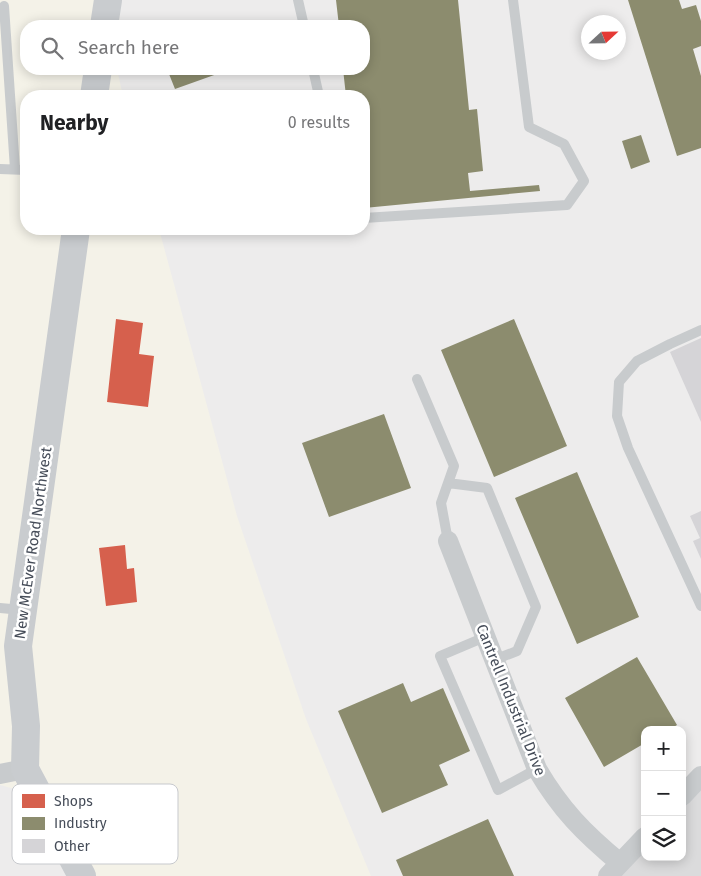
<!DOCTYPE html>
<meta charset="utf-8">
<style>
:root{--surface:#fff;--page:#f6f6f6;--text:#202124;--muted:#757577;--line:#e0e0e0}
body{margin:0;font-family:"Fira Sans",sans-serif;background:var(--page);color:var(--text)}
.controls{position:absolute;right:15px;bottom:15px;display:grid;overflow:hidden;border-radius:10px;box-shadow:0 2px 12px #0003}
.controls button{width:45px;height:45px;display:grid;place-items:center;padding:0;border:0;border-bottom:1px solid var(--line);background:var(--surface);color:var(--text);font:25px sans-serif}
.compass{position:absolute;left:581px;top:15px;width:45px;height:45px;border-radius:50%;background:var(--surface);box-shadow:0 2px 12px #0003;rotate:68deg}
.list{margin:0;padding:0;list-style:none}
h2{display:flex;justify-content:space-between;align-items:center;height:65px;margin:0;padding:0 20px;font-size:21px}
h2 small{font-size:16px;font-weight:400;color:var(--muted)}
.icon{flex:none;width:28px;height:28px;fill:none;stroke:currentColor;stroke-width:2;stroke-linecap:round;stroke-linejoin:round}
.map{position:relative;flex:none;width:701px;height:876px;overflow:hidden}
.search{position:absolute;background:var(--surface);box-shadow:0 2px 12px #0003;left:20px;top:20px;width:350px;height:55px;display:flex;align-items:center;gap:12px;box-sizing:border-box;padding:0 18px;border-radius:20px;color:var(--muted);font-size:19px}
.panel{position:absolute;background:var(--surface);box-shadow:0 2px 12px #0003;left:20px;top:90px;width:350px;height:145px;border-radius:20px}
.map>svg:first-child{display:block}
.commercial{fill:#f4f2e8}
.education{fill:#dbdbdc}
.shops{fill:#d6604d}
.industry{fill:#8c8c6e}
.building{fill:#d5d4d7}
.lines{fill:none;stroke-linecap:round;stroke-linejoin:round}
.lane{stroke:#c8cbcd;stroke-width:10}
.street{stroke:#c8cbcd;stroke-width:20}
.secondary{stroke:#c9cccf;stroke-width:28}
.labels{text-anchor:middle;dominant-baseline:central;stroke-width:5;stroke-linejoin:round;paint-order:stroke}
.street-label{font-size:15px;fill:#454c58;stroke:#fff}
.key{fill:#fff;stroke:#c7c9cd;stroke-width:1}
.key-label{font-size:14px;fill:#454c58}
</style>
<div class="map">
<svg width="701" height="876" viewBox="0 0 701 876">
<rect width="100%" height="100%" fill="#edecec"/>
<path class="commercial" d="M0,0H120L119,26H26V69H117L123,96H26V229H159L237,516L306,719L371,876H83L33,794L0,785Z"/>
<path class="education" d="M701,785V876H611L645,841V857H682V804Z"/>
<path class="shops" d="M116,319L143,323L139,354L154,356L148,407L107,402Z
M125,545L127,569L134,568L137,602L106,606L99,548Z"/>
<path class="industry" d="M336,0H458L469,110L477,109L483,171L468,173L470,191L539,185L540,191L364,208V96H346L343,69H364V26H339Z
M628,0H679L682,9L696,5L701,21V46L693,49L701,76V148L677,156Z
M167,69H231L175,89Z
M641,135L650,162L631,169L622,141Z
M514,319L567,446L494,477L441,350Z
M384,414L411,488L329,517L302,443Z
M577,472L639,617L577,644L515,498Z
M637,657L677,725L669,730H645V743L604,767L565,698Z
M403,683L411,702L443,688L470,751L439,765L448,785L382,813L338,711Z
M488,819L514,876H403L396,860Z"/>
<path class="building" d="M701,338V422L670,352Z
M701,511V559L693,541L700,538L690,516Z"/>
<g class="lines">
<path class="lane" d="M298,0L304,26
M4,6L15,169
M313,69L319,96
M0,169L26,170
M364,218L567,205L584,181L564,144L529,127L513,0
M701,330L670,344L637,361L619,382L617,416L628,448L701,606
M417,379L454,466L441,503L448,541
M448,483L487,488L536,607L517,651L494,660
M0,608L22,610
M485,637L440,656L498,790L537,769"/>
<path class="street" d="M448,541L537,769C561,810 584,833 620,863
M0,774L25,769
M682,796L701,776
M608,876L645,837"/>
<path class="secondary" d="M104,26L108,0
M94,96L98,69
M76,229L18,646L26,726L25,769L82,876"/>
</g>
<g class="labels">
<g class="street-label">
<text transform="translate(33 543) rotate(-82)">New McEver Road Northwest</text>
<text transform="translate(511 700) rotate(68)">Cantrell Industrial Drive</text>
</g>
</g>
<rect x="12" y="784" width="166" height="80" rx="8" class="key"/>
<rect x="22" y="794" width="23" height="14" fill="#d6604d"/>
<rect x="22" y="817" width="23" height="13" fill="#8c8c6e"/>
<rect x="22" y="839" width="23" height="14" fill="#d5d4d7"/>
<g class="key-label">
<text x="54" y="806">Shops</text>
<text x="54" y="828">Industry</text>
<text x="54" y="851">Other</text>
</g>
</svg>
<div class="controls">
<button>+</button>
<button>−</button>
<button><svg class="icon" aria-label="layers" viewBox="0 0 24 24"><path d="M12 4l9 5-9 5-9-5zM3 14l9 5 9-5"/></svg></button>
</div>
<svg class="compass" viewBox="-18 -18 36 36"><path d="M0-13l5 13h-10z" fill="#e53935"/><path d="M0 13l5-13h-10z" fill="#757577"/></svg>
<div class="search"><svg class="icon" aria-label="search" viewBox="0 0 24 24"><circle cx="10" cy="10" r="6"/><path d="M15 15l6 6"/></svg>Search here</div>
<section class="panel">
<h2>Nearby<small>0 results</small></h2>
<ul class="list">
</ul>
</section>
</div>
